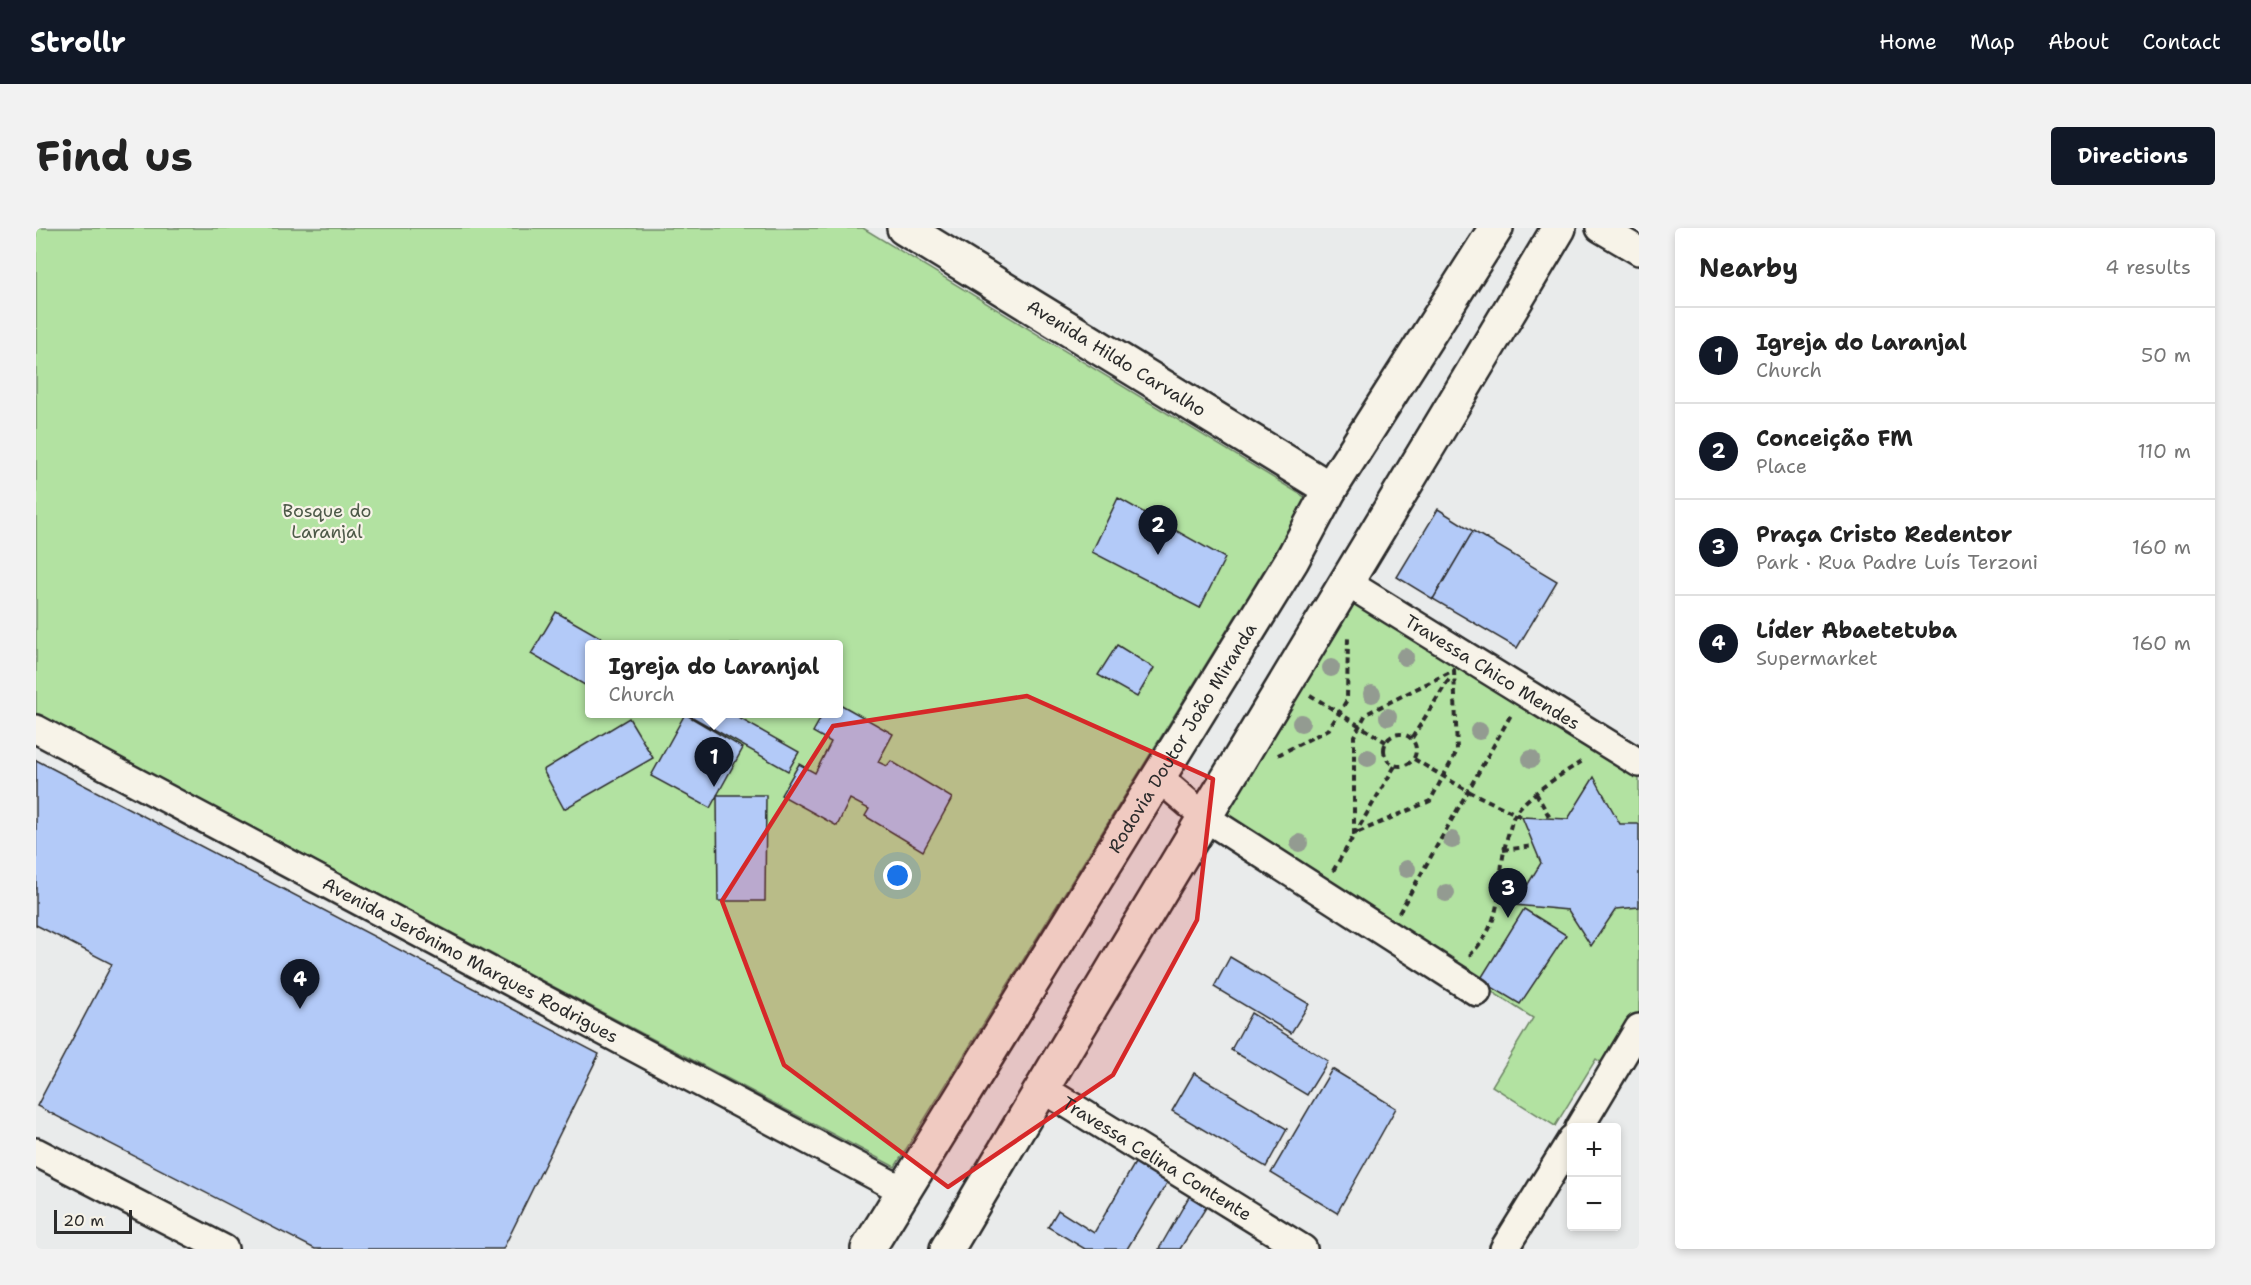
<!DOCTYPE html>
<meta charset="utf-8">
<style>
:root{--surface:#fff;--page:#f2f2f2;--text:#222;--muted:#767676;--line:#e0e0e0;--accent:#111827}
body{margin:0;font-family:"Shantell Sans",sans-serif;background:var(--page);color:var(--text)}
.controls{position:absolute;right:18px;bottom:18px;display:grid;overflow:hidden;border-radius:6px;box-shadow:0 3px 9px #0003}
.controls button{width:54px;height:54px;display:grid;place-items:center;padding:0;border:0;border-bottom:2px solid var(--line);background:var(--surface);color:var(--text);font:30px sans-serif}
.scale{position:absolute;left:18px;bottom:15px;width:78px;box-sizing:border-box;padding-left:6px;border:3px solid #2b2b2b;border-top:0;font-size:16px;line-height:21px;white-space:nowrap;color:#2b2b2b;-webkit-text-stroke:4px #f7f3e8;paint-order:stroke}
.you{position:absolute;left:862px;top:648px;width:21px;height:21px;margin:-15px;border:4px solid #fff;border-radius:50%;background:#1a73e8;box-shadow:0 0 0 9px #1a73e833}
.badge{display:grid;place-items:center;width:39px;height:39px;border-radius:50%;background:var(--accent);color:#fff;font-size:20px;font-weight:700}
.pin{position:absolute;translate:-50% -50px;filter:drop-shadow(0 2px 3px #0008)}
.pin::after{content:'';position:absolute;top:32px;width:21px;height:18px;background:inherit;clip-path:polygon(0 0,100% 0,50% 100%)}
.popup{position:absolute;left:549px;top:412px;width:258px;height:78px;box-sizing:border-box;display:grid;place-content:center;border-radius:6px;background:var(--surface);filter:drop-shadow(0 2px 4px #0005);font-size:20px;white-space:nowrap;color:var(--muted)}
.popup b{font-size:22px;color:var(--text)}
.popup::after{content:'';position:absolute;left:50%;top:100%;margin-left:-12px;border:12px solid transparent;border-top-color:var(--surface)}
.list{margin:0;padding:0;list-style:none}
h2{display:flex;justify-content:space-between;align-items:center;height:78px;margin:0;padding:0 24px;font-size:26px}
h2 small{font-size:20px;font-weight:400;color:var(--muted)}
.list li{display:grid;grid-template-columns:39px 1fr auto;gap:18px;align-items:center;box-sizing:border-box;height:96px;padding:0 24px;border-top:2px solid var(--line)}
.list b{display:block;font-size:22px;white-space:nowrap}
.list p{margin:0;font-size:20px;white-space:nowrap;color:var(--muted)}
.list em{font-size:20px;font-style:normal;color:var(--muted)}
.map{position:relative;flex:none;width:1603px;height:1021px;overflow:hidden;border-radius:6px}
header{display:flex;align-items:center;gap:36px;box-sizing:border-box;height:84px;padding:0 30px;background:var(--accent);color:#fff}
header strong{font-size:28px}
nav{display:flex;gap:33px;margin-inline-start:auto;font-size:21px}
.intro{display:flex;align-items:center;justify-content:space-between;box-sizing:border-box;height:144px;padding:0 36px}
h1{margin:0;font-size:42px}
.button{padding:15px 27px;border-radius:6px;background:var(--accent);color:#fff;font-size:21px;font-weight:700}
main{display:flex;gap:36px;padding:0 36px}
aside{flex:1;background:var(--surface);border-radius:6px;box-shadow:0 3px 9px #0003}
.map>svg:first-child{display:block}
.green{fill:#b2e2a1;stroke:#6e8666;stroke-width:1.5;fill-rule:evenodd}
.building{fill:#b3caf8;stroke:#2b2b2b;stroke-width:1.5}
.lines{fill:none;stroke-linecap:round;stroke-linejoin:round}
.minor-casing{stroke:#2b2b2b;stroke-width:32}
.tertiary-casing{stroke:#2b2b2b;stroke-width:38}
.secondary-casing{stroke:#2b2b2b;stroke-width:38}
.path{stroke:#2b2b2b;stroke-width:4;stroke-dasharray:6 4.5;stroke-linecap:butt}
.minor{stroke:#f7f3e8;stroke-width:27}
.tertiary{stroke:#f7f3e8;stroke-width:33}
.secondary{stroke:#f7f3e8;stroke-width:33}
.tree{fill:#939b91}
.marked{fill:#d62828;fill-opacity:0.2;stroke:#d62828;stroke-width:4.5;stroke-linejoin:round}
.labels{text-anchor:middle;dominant-baseline:central;stroke-width:4.5;stroke-linejoin:round;paint-order:stroke}
.street-label{font-size:18px;fill:#2b2b2b;stroke:#f7f3e8}
.park-label{font-size:18px;fill:#4d5948;stroke:#f7f3e8}
</style>
<header>
<strong>Strollr</strong>
<nav><a>Home</a><a>Map</a><a>About</a><a>Contact</a></nav>
</header>
<div class="intro"><h1>Find us</h1><a class="button">Directions</a></div>
<main>
<div class="map">
<svg width="1603" height="1021" viewBox="0 0 1603 1021">
<rect width="100%" height="100%" fill="#e9ebeb"/>
<filter id="ink" filterUnits="userSpaceOnUse"><feTurbulence type="fractalNoise" baseFrequency=".0167" numOctaves="2"/><feDisplacementMap in="SourceGraphic" scale="12" xChannelSelector="R" yChannelSelector="G"/><feConvolveMatrix kernelMatrix="1 2 1 2 8 2 1 2 1" color-interpolation-filters="sRGB"/></filter>
<g filter="url(#ink)">
<path class="green" d="M0,0H827L1272,271L859,939L0,485ZM554,416H802V486H554Z
M1311,367L1603,543V789L1572,839L1560,831L1519,898L1456,858L1497,790L1185,590Z"/>
<path class="building" d="M1082,270L1189,330L1164,380L1056,324Z
M1402,281L1437,303L1397,371L1361,349Z
M1437,303L1521,353L1481,420L1397,371Z
M520,384L576,416H554V460L495,426Z
M1081,417L1118,440L1101,469L1062,447Z
M802,475L857,506L842,534L851,538L855,533L916,570L887,623L829,588L833,581L814,571L801,598L745,567L763,536L779,545L795,514L777,504L787,486H802Z
M649,486L707,520L674,580L615,548Z
M651,486H696L763,524L752,543Z
M593,490L617,530L528,581L507,542Z
M0,532L563,826L467,1021H279L1,878L76,736L0,697Z
M1558,549L1584,596H1603V679L1580,681L1555,718L1532,682L1479,677L1505,635L1486,589L1532,591Z
M681,567H730L729,673H682Z
M1488,681L1530,707L1484,776L1444,752Z
M1194,729L1273,776L1255,805L1178,759Z
M1215,785L1292,833L1271,867L1195,822Z
M1296,841L1360,880L1301,985L1235,945Z
M1158,845L1251,901L1230,939L1136,883Z
M1103,928L1136,947L1091,1021H1049L1012,999L1022,982L1058,1005Z
M1158,960L1176,970L1144,1021H1123Z"/>
<g class="lines">
<defs>
<g id="minor">
<path d="M1564,0L1603,23"/>
<path id="s1" d="M1310,354L1603,535"/>
<path id="s2" d="M0,501L868,963"/>
<path d="M1123,550L1170,590L1441,764"/>
<path id="s3" d="M1006,860L1267,1021"/>
<path d="M1543,900L1603,800"/>
<path d="M0,924L188,1021"/>
<path d="M1468,1021L1536,911"/>
</g>
<g id="tertiary">
<path id="s4" d="M868,0L1294,261"/>
</g>
<g id="secondary">
<path id="s5" d="M832,1021L1256,332L1294,261L1460,0"/>
<path d="M911,1021C1112,679 1320,341 1523,0"/>
</g>
</defs>
<use href="#minor" class="minor-casing"/>
<use href="#tertiary" class="tertiary-casing"/>
<use href="#secondary" class="secondary-casing"/>
<path class="path" d="M1418,442L1421,523L1394,573L1318,606V508L1330,486Z
M1274,467L1350,514
M1348 522a16 16 0 1 1 32 0a16 16 0 1 1-32 0Z
M1376,510L1415,448
M1242,527L1293,501L1311,472L1312,409
M1378,531L1432,563L1486,589
M1500,565L1514,590
M1467,622L1498,618
M1297,643L1359,538
M1363,685L1476,485
M1433,728C1474,688 1457,651 1473,604C1475,598 1476,591 1479,586C1492,566 1528,545 1548,532"/>
<use href="#minor" class="minor"/>
<use href="#tertiary" class="tertiary"/>
<use href="#secondary" class="secondary"/>
</g>
<g class="tree">
<circle cx="1369" cy="429" r="9"/>
<circle cx="1295" cy="440" r="9"/>
<circle cx="1336" cy="466" r="9"/>
<circle cx="1352" cy="489" r="9"/>
<circle cx="1265" cy="495" r="9"/>
<circle cx="1443" cy="503" r="9"/>
<circle cx="1332" cy="530" r="9"/>
<circle cx="1495" cy="531" r="9"/>
<circle cx="1416" cy="612" r="9"/>
<circle cx="1263" cy="615" r="9"/>
<circle cx="1371" cy="641" r="9"/>
<circle cx="1475" cy="664" r="9"/>
<circle cx="1410" cy="665" r="9"/>
</g>
</g>
<path class="marked" d="M991,468L1177,551L1161,692L1077,847L912,959L748,837L686,673L797,498Z"/>
<g class="labels">
<g class="street-label">
<text stroke="none"><textPath href="#s4" startOffset="249">Avenida Hildo Carvalho</textPath></text>
<text stroke="none"><textPath href="#s1" startOffset="172">Travessa Chico Mendes</textPath></text>
<text stroke="none"><textPath href="#s5" startOffset="600">Rodovia Doutor João Miranda</textPath></text>
<text stroke="none"><textPath href="#s2" startOffset="492">Avenida Jerônimo Marques Rodrigues</textPath></text>
<text stroke="none"><textPath href="#s3" startOffset="135">Travessa Celina Contente</textPath></text>
</g>
<g class="park-label">
<text x="291" y="283">Bosque do<tspan x="291" dy="21">Laranjal</tspan></text>
</g>
</g>
</svg>
<div class="controls">
<button>+</button>
<button>−</button>
</div>
<div class="scale">20 m</div>
<div class="you"></div>
<div class="pin badge" style="left:678px;top:559px">1</div>
<div class="popup"><b>Igreja do Laranjal</b>Church</div>
<div class="pin badge" style="left:1122px;top:327px">2</div>
<div class="pin badge" style="left:1472px;top:690px">3</div>
<div class="pin badge" style="left:264px;top:781px">4</div>
</div>
<aside>
<h2>Nearby<small>4 results</small></h2>
<ul class="list">
<li><span class="badge">1</span><div><b>Igreja do Laranjal</b><p>Church</p></div><em>50 m</em></li>
<li><span class="badge">2</span><div><b>Conceição FM</b><p>Place</p></div><em>110 m</em></li>
<li><span class="badge">3</span><div><b>Praça Cristo Redentor</b><p>Park · Rua Padre Luís Terzoni</p></div><em>160 m</em></li>
<li><span class="badge">4</span><div><b>Líder Abaetetuba</b><p>Supermarket</p></div><em>160 m</em></li>
</ul>
</aside>
</main>
